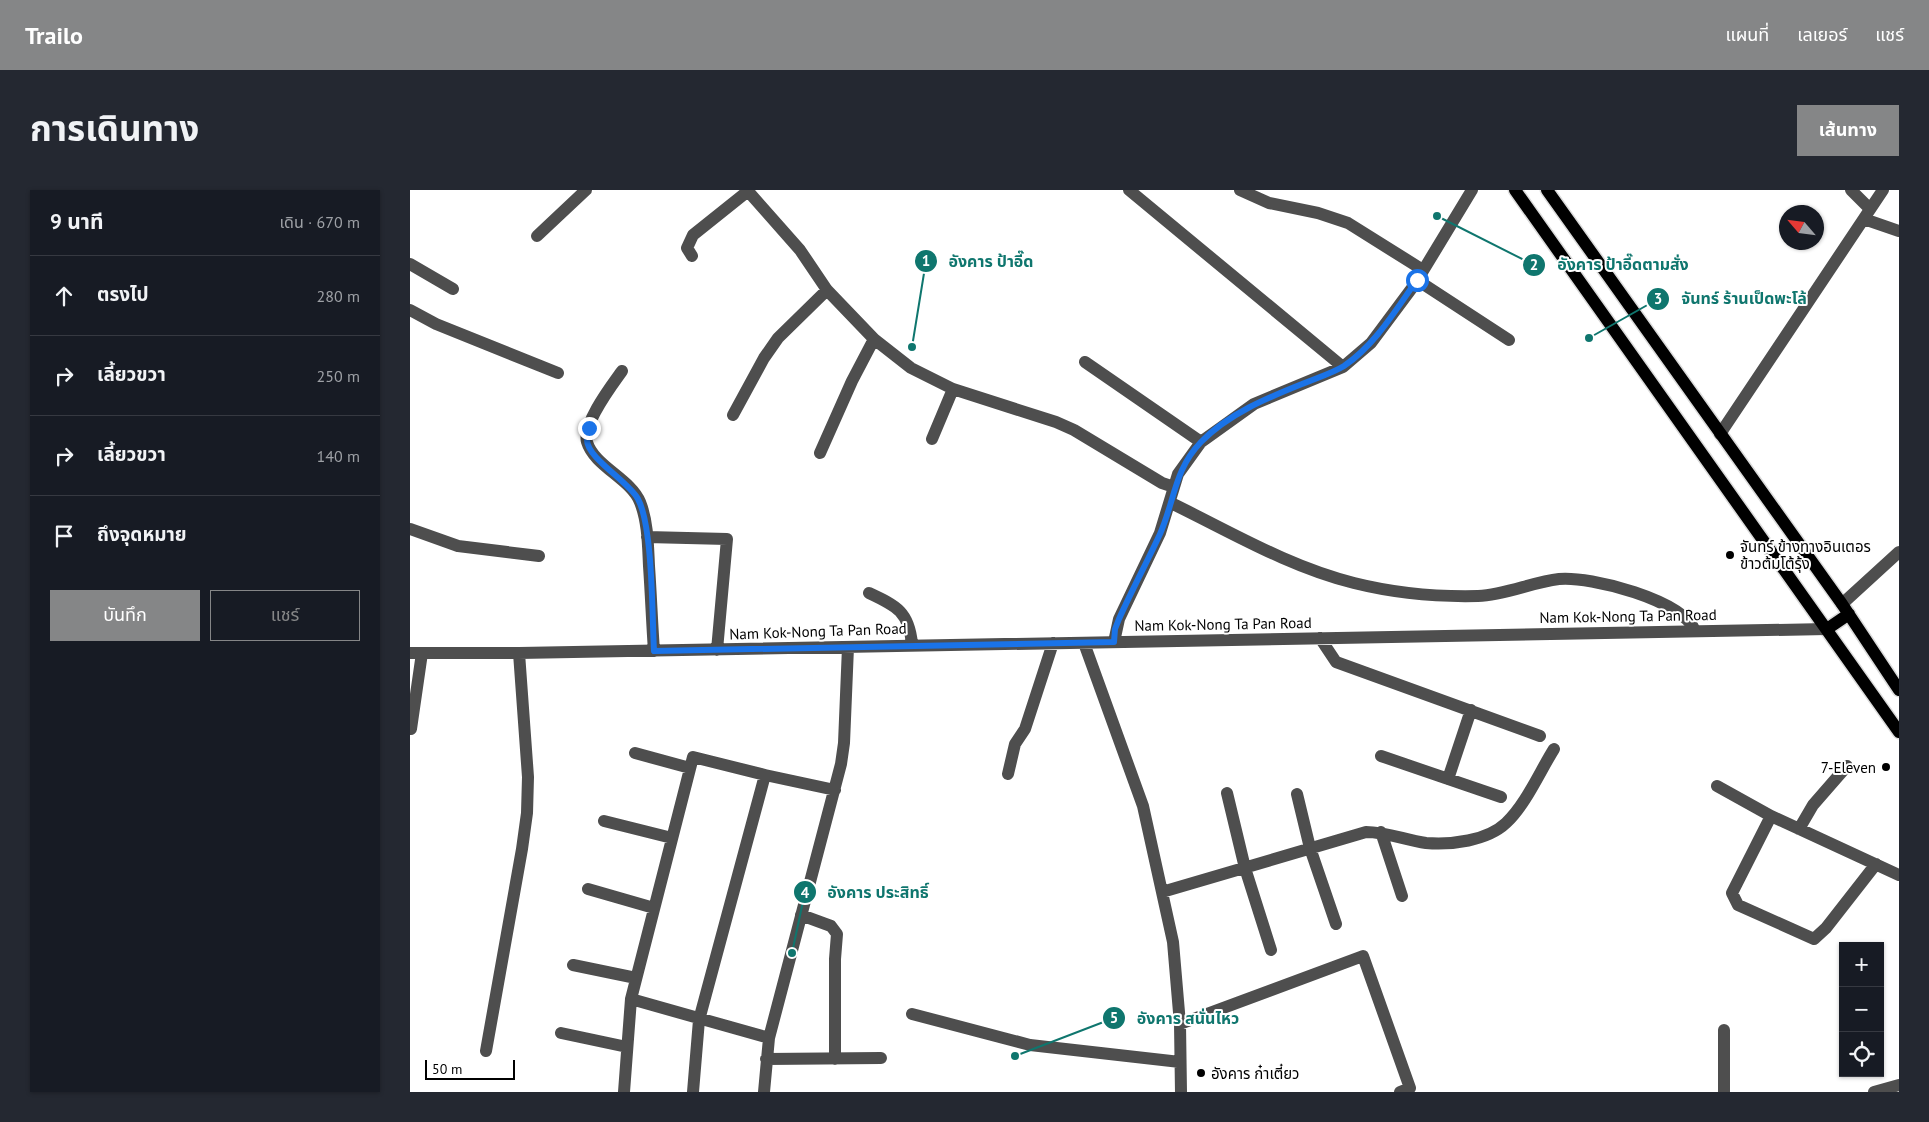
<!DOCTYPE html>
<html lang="th">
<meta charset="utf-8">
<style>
:root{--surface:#171b24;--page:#242831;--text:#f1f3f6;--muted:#9ea1a6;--line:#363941;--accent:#858687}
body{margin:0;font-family:"PT Sans","Noto Sans Thai",sans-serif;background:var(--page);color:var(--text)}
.controls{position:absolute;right:15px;bottom:15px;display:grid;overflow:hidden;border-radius:0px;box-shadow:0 1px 4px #0004}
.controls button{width:45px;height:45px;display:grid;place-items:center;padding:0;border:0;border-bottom:1px solid var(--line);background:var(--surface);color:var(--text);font:25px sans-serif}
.compass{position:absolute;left:1369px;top:15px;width:45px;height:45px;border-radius:50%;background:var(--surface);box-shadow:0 1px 4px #0004;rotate:298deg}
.scale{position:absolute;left:15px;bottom:12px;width:90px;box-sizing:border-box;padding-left:5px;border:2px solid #000;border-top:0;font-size:14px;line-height:18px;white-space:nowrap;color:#000;-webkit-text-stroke:4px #fff;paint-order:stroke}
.stop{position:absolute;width:15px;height:15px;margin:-11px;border:4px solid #1a73e8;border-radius:50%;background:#fff}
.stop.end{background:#1a73e8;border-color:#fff;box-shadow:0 1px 5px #0008}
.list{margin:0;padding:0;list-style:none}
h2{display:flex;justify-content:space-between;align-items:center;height:65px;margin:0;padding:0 20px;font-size:21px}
h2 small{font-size:16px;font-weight:400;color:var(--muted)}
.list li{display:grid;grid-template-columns:32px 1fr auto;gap:15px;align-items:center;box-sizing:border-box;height:80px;padding:0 20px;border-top:1px solid var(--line)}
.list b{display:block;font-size:19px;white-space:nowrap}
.list em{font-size:16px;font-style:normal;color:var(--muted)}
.actions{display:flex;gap:10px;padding:15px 20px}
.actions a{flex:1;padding:11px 0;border:1px solid var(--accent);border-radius:0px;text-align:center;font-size:18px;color:var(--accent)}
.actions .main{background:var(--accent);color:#fff}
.icon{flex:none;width:28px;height:28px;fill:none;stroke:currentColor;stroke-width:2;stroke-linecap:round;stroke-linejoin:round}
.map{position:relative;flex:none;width:1489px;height:902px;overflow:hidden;border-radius:0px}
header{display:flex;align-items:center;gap:30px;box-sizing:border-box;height:70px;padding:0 25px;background:var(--accent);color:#fff}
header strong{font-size:24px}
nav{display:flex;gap:28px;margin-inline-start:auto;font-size:18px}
.intro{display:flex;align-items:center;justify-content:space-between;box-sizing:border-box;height:120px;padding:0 30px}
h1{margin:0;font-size:35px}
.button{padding:12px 22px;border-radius:0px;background:var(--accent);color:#fff;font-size:18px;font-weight:700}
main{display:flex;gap:30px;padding:0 30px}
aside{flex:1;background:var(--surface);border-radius:0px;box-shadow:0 1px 4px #0004}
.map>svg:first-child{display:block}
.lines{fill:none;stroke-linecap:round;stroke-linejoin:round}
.major-casing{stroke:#dbdbdb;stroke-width:15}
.minor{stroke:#4e4e4e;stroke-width:12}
.major{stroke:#000;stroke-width:12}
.route{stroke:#1a73e8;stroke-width:6}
.poi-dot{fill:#000;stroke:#fff;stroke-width:2}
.labels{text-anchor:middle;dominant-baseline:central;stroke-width:4;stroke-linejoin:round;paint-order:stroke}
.poi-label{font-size:15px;fill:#000;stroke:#fff;text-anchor:start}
.street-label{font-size:15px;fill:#000;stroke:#fff}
.leader{fill:none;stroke:#0f766e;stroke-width:2}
.callout-dot{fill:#0f766e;stroke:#fff;stroke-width:2}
.mark-label{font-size:15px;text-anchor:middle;font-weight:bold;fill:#fff}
.callout-label{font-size:16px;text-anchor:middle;font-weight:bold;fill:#0f766e;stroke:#fff;stroke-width:4;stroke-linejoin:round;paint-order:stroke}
</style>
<header>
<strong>Trailo</strong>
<nav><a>แผนที่</a><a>เลเยอร์</a><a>แชร์</a></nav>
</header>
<div class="intro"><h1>การเดินทาง</h1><a class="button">เส้นทาง</a></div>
<main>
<aside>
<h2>9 นาที<small>เดิน · 670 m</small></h2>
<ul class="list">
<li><svg class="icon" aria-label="ahead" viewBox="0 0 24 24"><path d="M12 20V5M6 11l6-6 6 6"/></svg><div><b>ตรงไป</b></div><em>280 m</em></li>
<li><svg class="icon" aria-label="right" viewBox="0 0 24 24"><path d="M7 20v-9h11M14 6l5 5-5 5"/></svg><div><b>เลี้ยวขวา</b></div><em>250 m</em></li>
<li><svg class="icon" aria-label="right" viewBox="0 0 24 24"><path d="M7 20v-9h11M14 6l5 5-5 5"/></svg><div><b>เลี้ยวขวา</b></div><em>140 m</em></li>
<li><svg class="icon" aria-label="arrive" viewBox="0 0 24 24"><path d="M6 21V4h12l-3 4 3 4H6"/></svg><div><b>ถึงจุดหมาย</b></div></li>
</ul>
<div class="actions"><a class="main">บันทึก</a><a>แชร์</a></div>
</aside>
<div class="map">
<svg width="1489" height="902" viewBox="0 0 1489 902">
<rect width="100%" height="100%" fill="#fff"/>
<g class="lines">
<defs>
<path id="major" d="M1105,0L1489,542
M1137,0L1432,414L1489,500
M1417,439L1439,424"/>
</defs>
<use href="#major" class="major-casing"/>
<path class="minor" d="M337,0L390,60L417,100L464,149L501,178L543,199L646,232L664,240L752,293L764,297
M719,0L933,177
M830,0L859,13L908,23L938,33L1013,80
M1441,0L1460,19
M1454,29L1489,41
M127,46L176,0
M282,66L277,58L283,45L338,1
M0,74L43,99
M1007,90L1099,150
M0,120L26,134L148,183
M675,172L791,252
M212,181C202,195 172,234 177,252C184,276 221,289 230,312C238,332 238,356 239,376C241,405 242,433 244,461
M323,225L354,168L368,148L417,100
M1310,244L1473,0
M522,249L543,199
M410,263L442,191L464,149
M761,313C821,342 879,377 944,393C984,403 1027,407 1068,406C1096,405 1122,392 1149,389C1181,386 1273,410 1285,441
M0,339L48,356L129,366
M237,347L317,349L307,460
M459,403C487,416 499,422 502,454
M1432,414L1489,362
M910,448L926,472L1130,546
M704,452L709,429L750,343L768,284L791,252L844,214L933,177L961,153L1005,94L1062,0
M674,453L733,616L763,752L770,834L771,902
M0,463H109L1417,439
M1,539L12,463
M225,563L280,578
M971,566L1091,607
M598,584L605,554L615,539L643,453
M1038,589L1061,520
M1307,596L1361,626
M817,603L835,678L861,760
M887,604L900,658L926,734
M194,631L262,648
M1389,639L1403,615L1437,576
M971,642L992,706
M1466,674L1416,738L1404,749L1328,715L1322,703L1361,626L1489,685
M178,699L244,718
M752,702L956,642C977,642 995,650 1016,653C1041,655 1077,651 1096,633C1116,614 1129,583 1144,559
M391,725L421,736L427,744L425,769V869
M163,775L226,788
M221,809L359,848
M502,824L620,855L770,872
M770,834L953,766L1000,898L990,902
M1314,840V902
M151,843L217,857
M76,861L112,659L117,623L118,587L109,463
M356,869L471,868
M214,902L221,809L283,567L355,585L425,600
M283,902L289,830L355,585
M354,902L359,848L431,574L434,553L438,457
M1464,902L1489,895"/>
<use href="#major" class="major"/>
</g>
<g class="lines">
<path class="route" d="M179,238C178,242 177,246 177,250C177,268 219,292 228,309C243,337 242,426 244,461L704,452L705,439L709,429C722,400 737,372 750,344C765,310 764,280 791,252C818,224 857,208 892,194C906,188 921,184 934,176C965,155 985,121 1007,90"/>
</g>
<g class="poi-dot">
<circle cx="1320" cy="365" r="5"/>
<circle cx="1476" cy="577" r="5"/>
<circle cx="791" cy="883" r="5"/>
</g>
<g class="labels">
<g class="poi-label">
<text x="1330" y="356">จันทร์ ข้างทางอินเตอร<tspan x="1330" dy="17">ข้าวต้มโต้รุ้ง</tspan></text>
<text x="1466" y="577" text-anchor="end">7-Eleven</text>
<text x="801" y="883">อังคาร ก๋าเตี๋ยว</text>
</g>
<g class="street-label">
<text transform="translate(1218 426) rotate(-1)">Nam Kok-Nong Ta Pan Road</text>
<text transform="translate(813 434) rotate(-1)">Nam Kok-Nong Ta Pan Road</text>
<text transform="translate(408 441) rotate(-2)">Nam Kok-Nong Ta Pan Road</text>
</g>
</g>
<path class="leader" d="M502 157L516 71M1027 26L1124 75M1179 148L1248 109M382 763L395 702M605 866L704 828"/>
<g class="callout-dot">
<circle cx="502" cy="157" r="5"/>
<circle cx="1027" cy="26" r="5"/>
<circle cx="1179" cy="148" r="5"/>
<circle cx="382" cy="763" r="5"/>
<circle cx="605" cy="866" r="5"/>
<circle cx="516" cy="71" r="12"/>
<circle cx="1124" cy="75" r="12"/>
<circle cx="1248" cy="109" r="12"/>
<circle cx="395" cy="702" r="12"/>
<circle cx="704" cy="828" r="12"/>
</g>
<g class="mark-label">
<text x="516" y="76">1</text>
<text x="1124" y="80">2</text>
<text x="1248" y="114">3</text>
<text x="395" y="708">4</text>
<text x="704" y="833">5</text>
</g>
<g class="callout-label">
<text x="581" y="77">อังคาร ป้าอี๊ด</text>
<text x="1213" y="80">อังคาร ป้าอี๊ดตามสั่ง</text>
<text x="1334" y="114">จันทร์ ร้านเป็ดพะโล้</text>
<text x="468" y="708">อังคาร ประสิทธิ์</text>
<text x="778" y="834">อังคาร สนั่นไหว</text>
</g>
</svg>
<div class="controls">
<button>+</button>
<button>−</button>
<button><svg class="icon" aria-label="locate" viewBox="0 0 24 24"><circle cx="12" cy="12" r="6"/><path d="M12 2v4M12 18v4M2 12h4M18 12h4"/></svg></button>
</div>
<svg class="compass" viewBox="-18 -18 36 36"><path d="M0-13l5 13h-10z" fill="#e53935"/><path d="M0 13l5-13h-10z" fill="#9ea1a6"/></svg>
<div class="scale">50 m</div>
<div class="stop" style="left:1007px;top:90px"></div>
<div class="stop end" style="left:179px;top:238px"></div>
</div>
</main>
